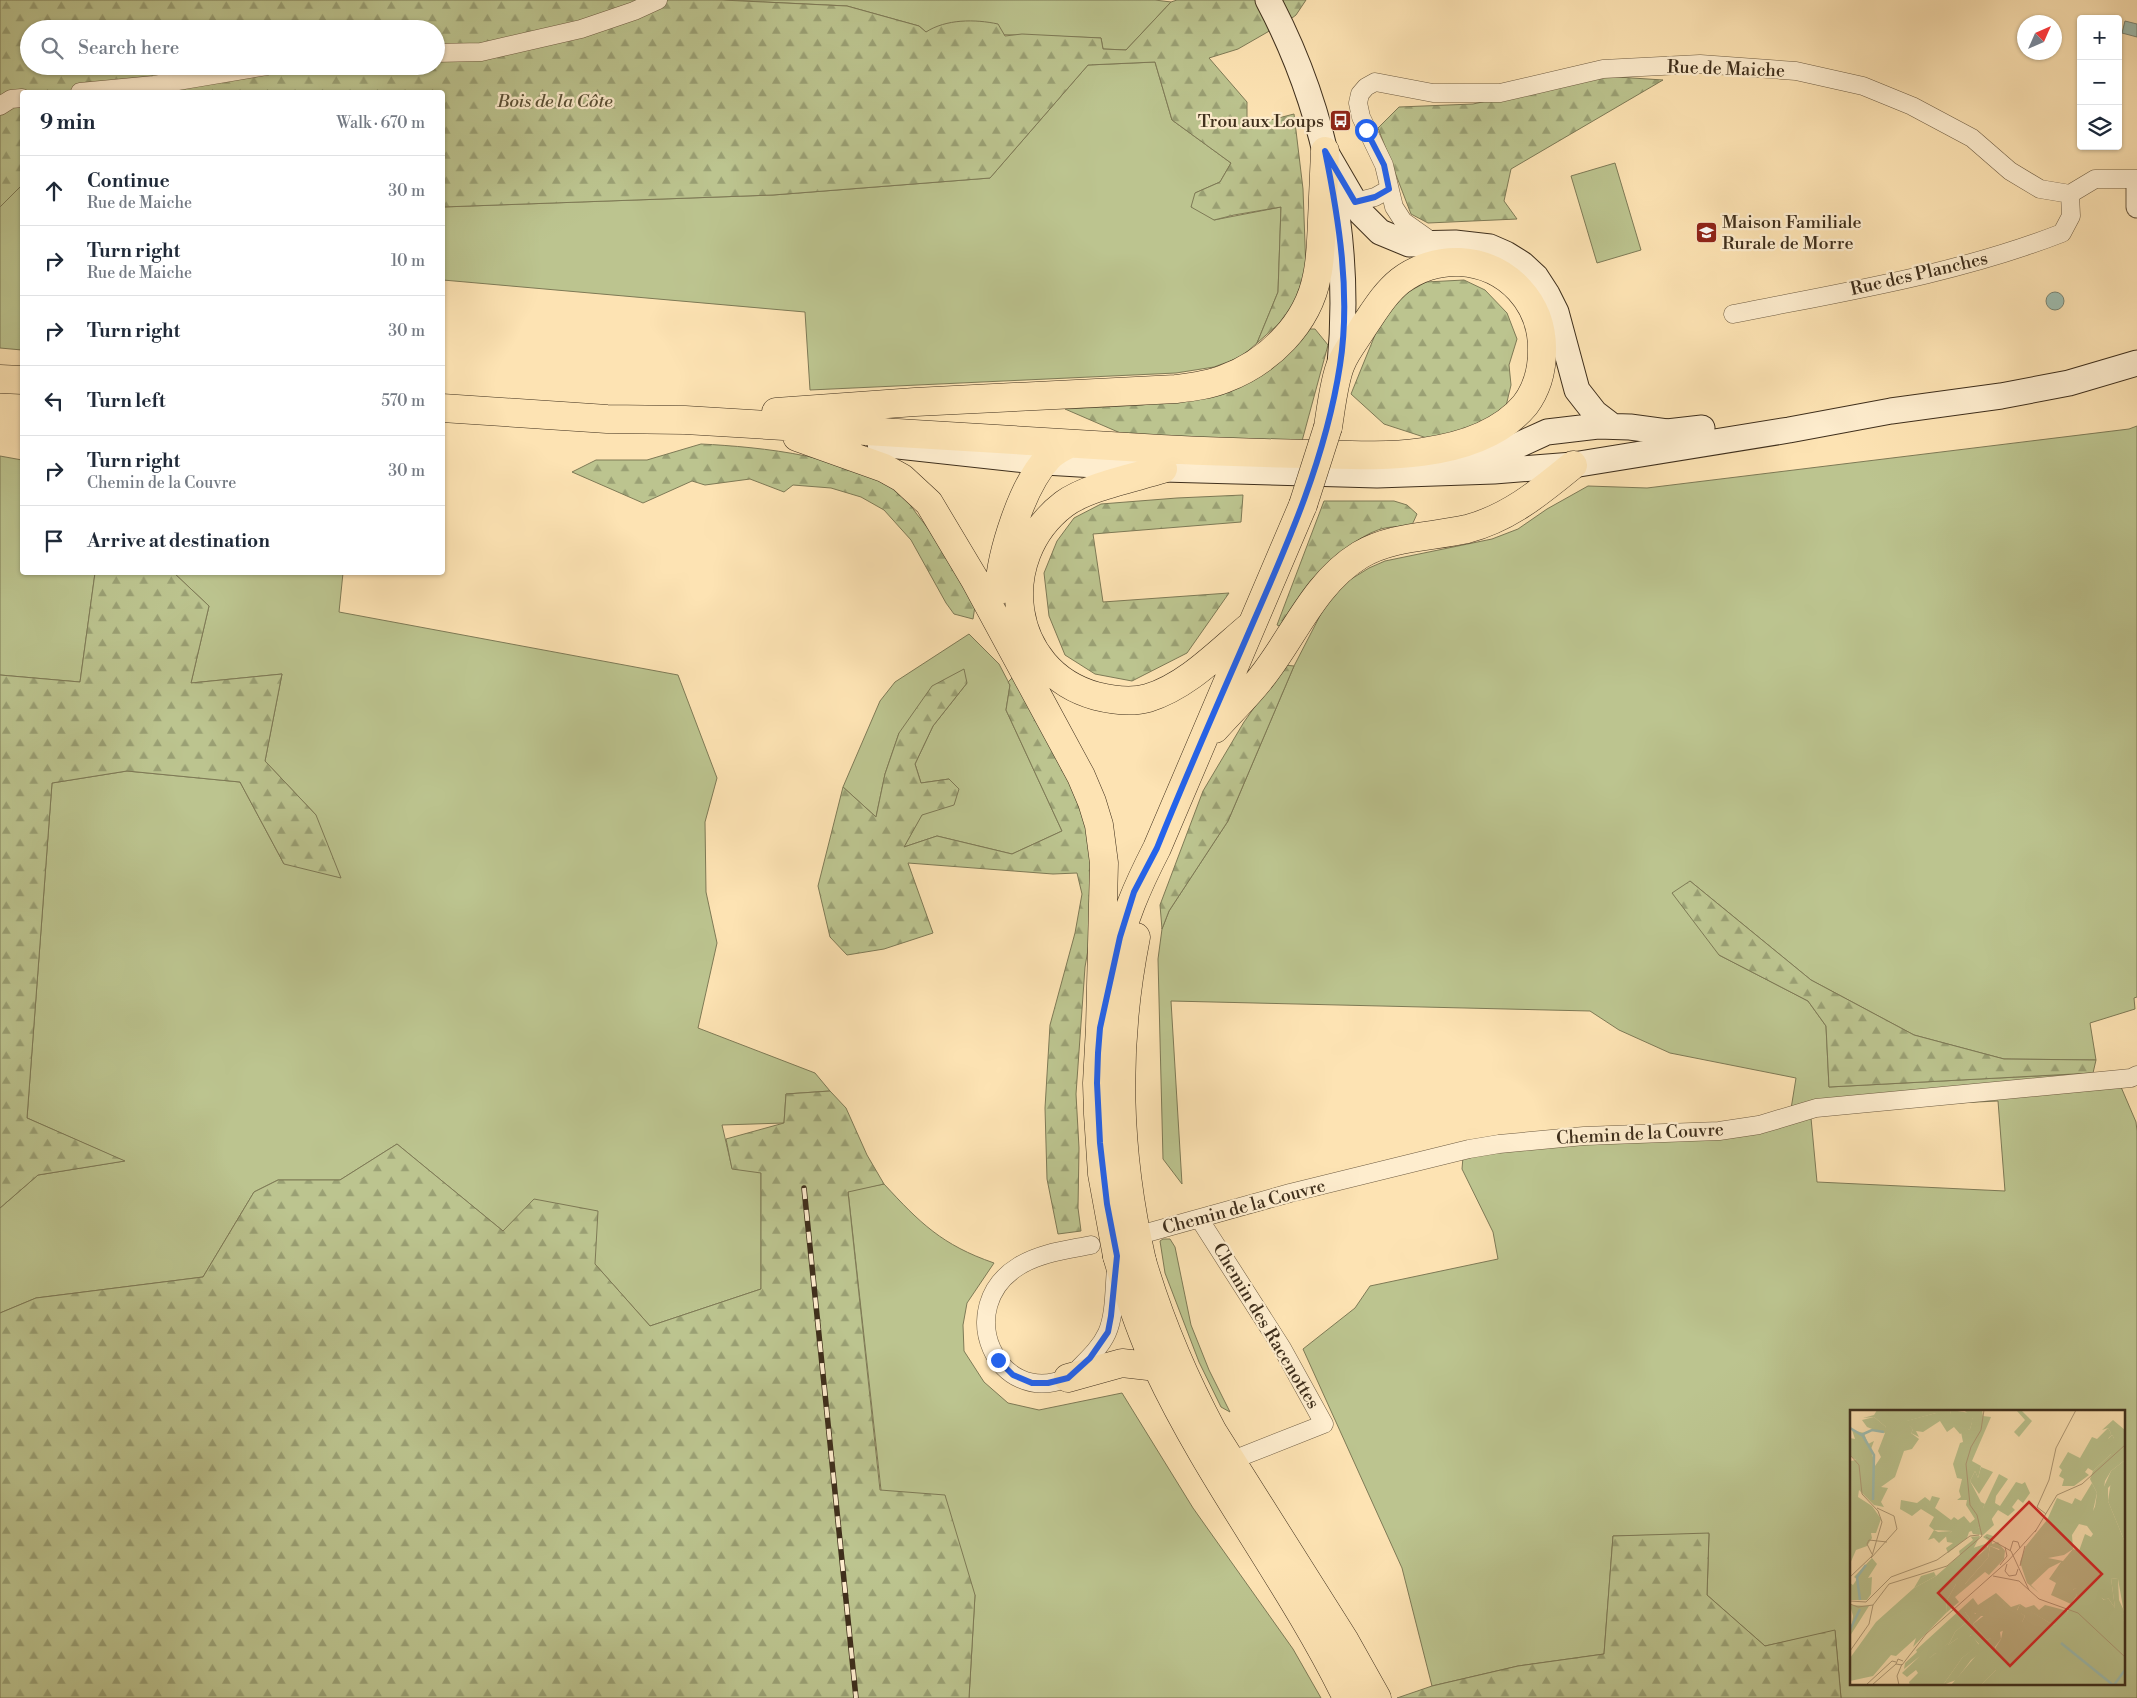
<!DOCTYPE html>
<meta charset="utf-8">
<style>
:root{--surface:#fff;--page:#f6f6f7;--text:#1f2937;--muted:#747a83;--line:#e0e1e3}
body{margin:0;font-family:"Libre Bodoni",serif;background:var(--page);color:var(--text)}
.controls{position:absolute;right:15px;top:15px;display:grid;overflow:hidden;border-radius:5px;box-shadow:0 1px 4px #0004}
.controls button{width:45px;height:45px;display:grid;place-items:center;padding:0;border:0;border-bottom:1px solid var(--line);background:var(--surface);color:var(--text);font:25px sans-serif}
.compass{position:absolute;left:2017px;top:15px;width:45px;height:45px;border-radius:50%;background:var(--surface);box-shadow:0 1px 4px #0004;rotate:45deg}
.stop{position:absolute;width:15px;height:15px;margin:-11px;border:4px solid #2563eb;border-radius:50%;background:#fff}
.stop.end{background:#2563eb;border-color:#fff;box-shadow:0 1px 5px #0008}
.list{margin:0;padding:0;list-style:none}
h2{display:flex;justify-content:space-between;align-items:center;height:65px;margin:0;padding:0 20px;font-size:21px}
h2 small{font-size:16px;font-weight:400;color:var(--muted)}
.list li{display:grid;grid-template-columns:32px 1fr auto;gap:15px;align-items:center;box-sizing:border-box;height:70px;padding:0 20px;border-top:1px solid var(--line)}
.list b{display:block;font-size:19px;white-space:nowrap}
.list p{margin:0;font-size:16px;white-space:nowrap;color:var(--muted)}
.list em{font-size:16px;font-style:normal;color:var(--muted)}
.icon{flex:none;width:28px;height:28px;fill:none;stroke:currentColor;stroke-width:2;stroke-linecap:round;stroke-linejoin:round}
.map{position:relative;flex:none;width:2137px;height:1698px;overflow:hidden}
.search{position:absolute;background:var(--surface);box-shadow:0 1px 4px #0004;left:20px;top:20px;width:425px;height:55px;display:flex;align-items:center;gap:12px;box-sizing:border-box;padding:0 18px;border-radius:28px;color:var(--muted);font-size:19px}
.panel{position:absolute;background:var(--surface);box-shadow:0 1px 4px #0004;left:20px;top:90px;width:425px;height:485px;border-radius:5px}
.map>svg:first-child{display:block}
.grass{fill:#bcc48f;stroke:#7e7a56;fill-rule:evenodd}
.forest{fill:url(#forest-firs);stroke:#7e7a56;fill-rule:evenodd}
.water{fill:#9fbeb1;stroke:#798575}
.lines{fill:none;stroke-linecap:round;stroke-linejoin:round}
.minor-casing{stroke:#6e5c42;stroke-width:19}
.tertiary-casing{stroke:#6e5c42;stroke-width:23}
.secondary-casing{stroke:#3f2f1c;stroke-width:27}
.primary-casing{stroke:#3f2f1c;stroke-width:29}
.trunk-casing{stroke:#3f2f1c;stroke-width:29}
.minor{stroke:#feedce;stroke-width:18}
.tertiary{stroke:#feedce;stroke-width:21}
.secondary{stroke:#feedce;stroke-width:25}
.primary{stroke:#fde3b3;stroke-width:28}
.trunk{stroke:#fde3b3;stroke-width:28}
.rail-casing{stroke:#3f2f1c;stroke-width:5.5}
.rail{stroke:#feedce;stroke-width:4;stroke-dasharray:11;stroke-linecap:butt}
.primary-bridge-casing{stroke:#3f2f1c;stroke-width:29;stroke-linecap:butt}
.primary-bridge{stroke:#fde3b3;stroke-width:28}
.route{stroke:#2563eb;stroke-width:6}
.labels{text-anchor:middle;dominant-baseline:central;stroke-width:4.5;stroke-linejoin:round;paint-order:stroke}
.street-label{font-size:18px;fill:#3f2f1c;stroke:#feedce}
.park-label{font-size:18px;font-style:italic;fill:#584d33;stroke:#feedce}
.poi-label{font-size:18px;fill:#3f2f1c;stroke:#feedce;text-anchor:end}
.inset-river{fill:none;stroke:#9fbeb1;stroke-width:2.5}
.inset-road{fill:none;stroke:#b19b77;stroke-width:1}
.view{fill:#d62828;fill-opacity:0.15;stroke:#d62828;stroke-width:2.5}
.inset-edge{fill:none;stroke:#3f2f1c;stroke-width:2.5}
</style>
<div class="map">
<svg width="2137" height="1698" viewBox="0 0 2137 1698">
<defs>
<pattern id="forest-firs" width="22" height="20" patternUnits="userSpaceOnUse" patternTransform="scale(1.25)"><rect width="22" height="20" fill="#bcc48f"/><path d="M5 1l3.5 6h-7zM16 11l3.5 6h-7z" fill="#9aa074"/></pattern>
</defs>
<rect width="100%" height="100%" fill="#fde3b3"/>
<filter id="stains"><feTurbulence type="fractalNoise" baseFrequency=".004" numOctaves="4"/><feColorMatrix values="0 0 0 0 .2 0 0 0 0 .09 0 0 0 0 .02 0 0 0 .5 -.17"/></filter>
<radialGradient id="worn" r=".72"><stop offset=".6" stop-color="#630" stop-opacity="0"/><stop offset="1" stop-color="#630" stop-opacity=".3"/></radialGradient>
<path class="grass" d="M722,0H1155L1171,2L1126,50L1103,49L1101,38C1042,35 984,35 926,32L919,26L847,6Z
M1155,62L1172,120L1231,163L1220,182L1195,193L1214,220L1281,207L1278,292L1257,343L1241,357L1214,367L1176,373L810,390L805,312L443,280L442,207L773,195L990,178L1088,65Z
M1615,163L1641,250L1597,263L1571,176Z
M22,185V350L0,348V207Z
M2137,426V997L2134,998L2135,1009L2090,1023L2096,1060L2004,1059L1914,1035L1811,980L1690,881L1719,955L1808,1001L1826,1026L1829,1087L2093,1073L2121,1087L2136,1122L2137,1131V1698H1841L1835,1631L1765,1646L1707,1595L1709,1534L1613,1536L1604,1654L1518,1666L1432,1686L1402,1568L1303,1349L1355,1308L1370,1286L1498,1259L1493,1232L1462,1169L1463,1157L1726,1126L1791,1109L1796,1078L1670,1053L1619,1030L1590,1011L1171,1001L1182,1184L1163,1159L1158,959L1162,929L1169,911L1228,821L1294,666L1325,606L1348,581L1369,568L1385,561L1492,539L1518,529L1547,509L1588,486L1647,488L2129,429ZM1998,1101L2005,1191L1817,1182L1811,1118L1850,1108ZM1851,1412H2123V1684H1851Z
M0,456L22,460V572L95,573L80,682L0,675Z
M174,573H343L339,612L678,675L717,778L705,822L706,892L717,943L698,1028L815,1073L830,1091L786,1094L784,1123L722,1125L732,1168L761,1172V1289L650,1326L595,1264L503,1231L397,1144L340,1180H278L254,1192L203,1277L36,1298L0,1313V1208L38,1175L124,1161L27,1118L52,783L127,771L240,782L284,864L316,815L265,761L282,674L191,683L209,606Z
M969,634L999,664L1010,685L1006,710L1062,831L1012,854L937,836L904,847L922,814L958,789L949,779L921,783L915,764L933,726L967,683L899,733L885,774L876,817L843,787L880,701L895,682Z
M884,1184C920,1223 942,1245 994,1263L967,1303L963,1325L964,1351L984,1382L1008,1403L1039,1410L1122,1393L1193,1508L1293,1649L1321,1698H969L975,1595L881,1490L848,1191Z
M1163,1239H1170L1175,1247L1191,1325L1209,1370L1230,1412L1221,1407L1199,1362L1165,1273L1160,1241Z"/>
<path class="forest" d="M0,0H722L847,6L919,26L926,32C946,19 975,19 998,24L1005,36L1022,34L1101,38L1103,49L1126,50L1171,2L1177,0H1306L1296,15L1292,18L1238,49L1209,58L1247,102V126L1294,114L1303,189L1306,271L1290,314L1257,343L1278,292L1281,207L1234,215L1214,220L1191,207L1195,193L1220,182L1231,163L1172,120L1155,62L1088,65L990,178L773,195L443,207L442,92H22V185L0,207ZM29,29H436V66H29Z
M1602,76L1663,80L1511,169L1504,201L1517,219L1428,223L1411,214L1378,128L1399,107L1473,104Z
M1464,280L1485,290L1507,313L1517,339L1509,365L1511,385L1506,406L1486,424L1430,439L1384,424L1351,394L1377,330L1398,298L1426,282Z
M1307,329H1315L1328,345L1302,441L1132,438L1065,409L1142,405L1195,396Z
M701,444C761,447 854,456 902,495C907,500 912,507 916,513C939,541 957,574 975,606L973,619L954,614L946,603L911,540L884,510L861,497L831,488L793,485L784,492L750,479L705,485L692,481L643,503L572,472L596,460H647Z
M1243,495L1241,522L1093,534L1103,602L1229,593L1187,653L1132,681L1095,674L1065,655L1049,616L1044,573L1057,541L1074,518L1101,504L1177,498Z
M1324,501H1394L1407,505L1417,514L1412,525C1401,527 1388,526 1378,530C1340,543 1306,595 1282,627L1277,625Z
M95,573H174L209,606L191,683L282,674L265,761L316,815L341,878L284,864L240,782L127,771L52,783L27,1118L125,1161L38,1175L0,1208V675L80,682Z
M1284,665L1294,666L1228,821L1169,911L1162,929L1160,905L1203,791L1244,722Z
M964,669L967,683L933,726L915,764L921,783L949,779L959,789L954,805L922,815L904,847L937,836L1012,854L1062,831L1006,710L1010,685L1008,682L1015,675L1078,790L1094,845L1090,938L1085,967L1076,1094L1079,1148L1078,1208L1081,1231L1058,1234L1047,1179L1045,1108L1050,1025L1075,933L1082,894L1077,873L1053,874L908,863L933,933L884,949L847,955L830,937L818,886L843,787L876,817L885,774L899,733L932,686Z
M1690,881L1811,980L1914,1035L2004,1059L2096,1060L2093,1073L1829,1087L1826,1026L1808,1001L1719,955L1672,893Z
M830,1091L846,1108L867,1155L884,1184L848,1192L880,1490L945,1495L975,1595L969,1698H0V1313L36,1298L203,1277L254,1192L278,1180H340L397,1144L503,1231L534,1199L598,1211L595,1264L650,1326L761,1289V1173L732,1169L726,1139L784,1123L786,1094Z
M1709,1533L1707,1595L1765,1646L1835,1630L1841,1698H1397L1432,1686L1518,1666L1604,1654L1613,1536Z"/>
<path class="water" d="M2125,21L2137,24V37L2122,33Z
M2046 301a9 9 0 1 1 18 0a9 9 0 1 1-18 0Z"/>
<g class="lines">
<defs>
<path id="minor" d="M436,53L481,52L581,29L634,11L658,0
M80,92L154,85L267,66
M0,106L11,99L22,98
M1355,202L1375,197L1389,189
M1434,243L1403,221L1394,207L1384,165L1361,117L1358,103L1360,94L1366,87L1375,82L1433,93H1500L1603,69L1700,64L1796,71L1863,86L1912,106L1972,138L2010,171L2040,189L2070,194L2095,179H2137
M1733,314C1843,292 1957,274 2062,233L2071,216L2070,194
M1200,1220L1282,1348L1324,1424L1230,1461
M1150,1232L1290,1193L1469,1149L1499,1144L1584,1136L1719,1131L1759,1125L1816,1108L2131,1078L2137,1075
M1091,1245C1066,1250 1040,1253 1019,1266C952,1307 997,1408 1067,1378C1072,1376 1077,1370 1081,1366C1091,1356 1101,1346 1107,1333C1115,1315 1114,1289 1116,1269"/>
<path id="tertiary" d="M2137,188V207"/>
<path id="secondary" d="M1268,0C1327,111 1352,240 1340,365
M1325,151L1361,213L1380,232L1409,244L1455,243L1490,247L1506,254L1522,264L1536,277L1547,294L1556,312L1577,390L1595,413L1612,426
M880,444L1045,462L1163,469L1377,475L1494,471L1573,465L1789,430L1891,411L2001,396L2069,383L2137,363
M1451,447L1475,452H1491L1512,448L1547,432L1598,426L1630,427L1667,432L1702,428"/>
<path id="primary" d="M0,379L22,380
M442,408L607,419L685,420C833,429 980,438 1127,447C1189,451 1251,453 1313,454C1350,455 1386,457 1422,452C1459,447 1500,435 1525,405C1537,389 1542,371 1542,351C1543,303 1508,265 1460,262C1439,261 1417,268 1400,281C1385,293 1375,310 1364,326C1357,338 1346,351 1341,364C1334,380 1331,409 1328,427
M776,412L915,402L1176,389C1192,387 1209,385 1224,379C1269,362 1308,324 1317,276C1321,258 1321,239 1322,220C1323,197 1324,174 1325,151
M797,437L884,468L902,478L929,503L975,580L1081,776L1092,802L1099,825L1104,863L1100,1027L1097,1083L1098,1114L1102,1174L1117,1256
M1163,469C1134,478 1087,487 1064,504C993,558 1008,672 1096,696C1112,700 1131,703 1148,698C1187,686 1218,653 1249,627
M999,590C1001,553 1022,486 1048,458C1053,452 1060,449 1067,445
M1215,729C1230,712 1247,696 1261,678C1294,637 1313,584 1360,555C1391,536 1432,537 1467,529C1509,518 1540,492 1573,465
M1136,937C1114,1048 1117,1151 1142,1261
M1114,962C1122,921 1138,885 1157,848L1303,505"/>
<path id="trunk" d="M1117,1256C1128,1294 1140,1331 1157,1367C1211,1483 1291,1583 1347,1698
M1142,1261C1160,1322 1183,1376 1213,1432L1345,1641L1377,1698
M1068,1378L1122,1363L1157,1367"/>
</defs>
<use href="#minor" class="minor-casing"/>
<use href="#tertiary" class="tertiary-casing"/>
<use href="#secondary" class="secondary-casing"/>
<use href="#primary" class="primary-casing"/>
<use href="#trunk" class="trunk-casing"/>
<use href="#minor" class="minor"/>
<use href="#tertiary" class="tertiary"/>
<use href="#secondary" class="secondary"/>
<use href="#primary" class="primary"/>
<use href="#trunk" class="trunk"/>
<defs>
<path id="rail" d="M804,1188L856,1698"/>
</defs>
<use href="#rail" class="rail-casing"/>
<use href="#rail" class="rail"/>
<defs>
<path id="primary-bridge" d="M1303,505L1328,427"/>
</defs>
<use href="#primary-bridge" class="primary-bridge-casing"/>
<use href="#primary-bridge" class="primary-bridge"/>
</g>
<g class="lines">
<path class="route" d="M998,1360L1013,1375L1032,1383H1048L1068,1378L1090,1358L1108,1332L1111,1316L1117,1256L1107,1204L1100,1143L1097,1083L1098,1053L1100,1028L1120,937L1134,892L1157,848C1187,773 1220,699 1252,625C1289,541 1326,457 1340,365C1351,295 1339,220 1325,151L1355,202L1375,197L1389,189L1384,165L1366,130"/>
</g>
<defs>
<symbol id="bus-square" viewBox="-11 -11 22 22"><rect x="-9" y="-9" width="18" height="18" rx="4" fill="#8f2418" stroke="#feedce"/><path d="M-5-6H5V4H4V6H2V4H-2V6H-4V4H-5ZM-3.5-4V0h7V-4ZM-3.5 1.2v1.5H-2V1.2ZM2 1.2v1.5H3.5V1.2Z" fill="#fff"/></symbol>
<symbol id="school-square" viewBox="-11 -11 22 22"><rect x="-9" y="-9" width="18" height="18" rx="4" fill="#8f2418" stroke="#feedce"/><path d="M0-5L7-2L0 1L-7-2ZM-4 1L0 2.5L4 1V4Q0 6-4 4Z" fill="#fff"/></symbol>
</defs>
<g fill-rule="evenodd">
<use href="#bus-square" x="1328" y="108" width="25" height="25"/>
<use href="#school-square" x="1694" y="220" width="25" height="25"/>
</g>
<g class="labels">
<g class="street-label">
<text transform="translate(1726 69) rotate(2)">Rue de Maiche</text>
<text transform="translate(1919 274) rotate(-13)">Rue des Planches</text>
<text transform="translate(1640 1134) rotate(-3)">Chemin de la Couvre</text>
<text transform="translate(1244 1207) rotate(-15)">Chemin de la Couvre</text>
<text transform="translate(1266 1326) rotate(59)">Chemin des Racenottes</text>
</g>
<g class="park-label">
<text x="555" y="101">Bois de la Côte</text>
</g>
<g class="poi-label">
<text x="1324" y="121">Trou aux Loups</text>
<text x="1722" y="222" text-anchor="start">Maison Familiale<tspan x="1722" dy="21">Rurale de Morre</tspan></text>
</g>
</g>
<g transform="translate(1850 1410)">
<rect width="275" height="275" fill="#fde3b3"/>
<path d="M101,0L120,3L123,9L120,19L110,24L104,17L97,22L90,11L73,22L66,21L69,27L61,23L63,20L56,11L86,3L100,4ZM24,7L36,17L35,19L30,22L17,17L12,10ZM258,18L261,23L258,29L262,25L264,28L261,44L243,61L238,58L235,62L239,65L224,76H212L214,69L209,66L212,60L209,57L218,42L230,48L242,27L247,29ZM275,50V60L258,78V91L274,130L275,212L269,205L274,203L268,169L261,168L265,198L258,188L255,190L234,178L223,179L227,185L221,194L201,185L206,173L199,169L211,152L199,158L181,175L189,183L177,173L170,152L176,136L197,110L207,88L222,94L225,88L231,91L242,73L247,83L243,101L261,61ZM229,114L237,116L243,124L241,127L235,124L229,141L223,139L213,151L198,148L214,145L223,139L222,125ZM131,57L143,62L129,84L120,71L125,61L128,68ZM149,64L158,69L146,86L145,93L150,96L166,72L172,74L175,72L180,83L173,93L168,89L162,97L165,100L158,106L148,100L141,110L133,98ZM82,86L90,88L85,98L101,110L104,107L108,110L114,106L120,113L126,108L130,117L119,122L117,128L98,143L96,138L103,133L97,132L96,126L102,121L84,120L79,116L84,107L71,99L62,106L50,99L51,90L67,93L75,87L80,91ZM138,133L137,138L116,152L123,138ZM140,136L149,140L151,137L155,141L154,149L139,165L135,162L105,187L109,192L96,203L97,190L106,174H115L129,158L138,148ZM22,148L27,154L18,168L22,167L21,184L17,190H0V173L3,175L7,169L4,167ZM84,162L86,166L64,178L71,166ZM146,183L161,197L170,194L167,200L175,206L172,212L150,222L151,229L145,237L146,260L131,275H101L141,228L137,230L123,214L136,204L115,202L120,209L105,222L100,232L78,249L108,228L109,231L122,225L129,235L112,248L93,275H60L59,272L68,263L66,260L57,267L52,263L70,246L54,259L55,253L67,242L66,240L123,188L128,195ZM0,195L19,196L0,226L3,206ZM184,195L189,200L195,195L218,201L213,211L203,215L175,198Z" fill="#bcc48f" fill-rule="evenodd"/>
<path d="M27,0H101L99,9L86,3L57,11L63,20L61,23L69,29L62,39L54,41L45,67L31,77L38,78L31,92L34,97L24,95L9,80L8,87L22,96L31,109L26,123H21L22,128L17,136L6,140L0,154V51L6,50L0,46V28L5,29L2,20L14,23L18,34L24,31L21,39L25,56L31,47L28,41L35,23L30,22L36,17L24,7L13,8L24,5ZM114,0H132L133,6L141,7L122,51L131,56L128,68L125,61L120,71L131,92L135,94L133,98L138,99L144,115L133,125L123,124L121,120L130,117L116,95L117,90H107L111,87L109,81L112,69L107,68L103,54L110,33L113,32L111,22L120,19L122,12L119,10L123,9ZM171,0L182,11L169,27L164,22L175,10L167,1ZM263,10L275,20V50L261,61L255,71L253,85L244,104L247,83L240,69L243,61L261,44L259,34L264,28L262,25L257,29L261,23L258,18L252,20ZM84,120L88,122L102,121L89,133L84,128L78,130ZM137,124L143,126L142,134L148,132L155,141L140,136L138,148L129,158L115,174H106L97,190L96,203L63,237L66,228L46,246L41,245L23,266L0,271V248L26,212L64,178L86,166L110,145L109,141L123,130L121,127L130,126L117,151L129,145L138,137L139,131L133,127ZM261,168L268,169L269,190L275,203L270,205L275,212V275H131L146,260L141,245L151,229L154,215L162,214L165,209L172,212L175,206L167,201L170,194L203,215L213,210L227,185L222,180L236,174L254,190L258,188L265,198ZM123,200L125,204L129,200L140,206H131L123,214L137,230L143,227L139,236L121,250L106,270L93,275L112,248L129,234L121,225L106,239L108,228L98,235L99,244L93,240L77,249L86,243L81,236L86,231L91,238L100,232L105,222L120,209L115,202Z" fill="#bcc48f"/>
<path d="M275,60V158L274,130L258,91L261,71ZM249,262L264,273L268,275H236Z" fill="#bcc48f"/>
<path class="inset-river" d="M0,18L13,26L24,45L23,90M11,25L22,20L34,22M10,190L7,167L16,155M0,220L10,199M211,233L263,275M264,275L275,260"/>
<path class="inset-road" d="M0,45L9,55L12,84L28,101L32,112L22,146L0,167M196,104L187,97L199,70L206,38L226,0M185,122L207,85L232,74L275,35M136,127L161,141L179,180M160,141L163,131L168,132L170,138M22,144L17,134L19,130L37,132M21,148L47,119L44,106L27,98M157,154L155,161L159,166L166,165L168,159M150,155L157,146L155,137M170,156L175,136M143,166L169,171L189,189M189,189L228,203L275,247M0,191L16,192L41,167L87,150L120,126L129,125M0,194L8,197L23,195M23,195L39,174L97,156L132,126L127,105L120,95L116,54L121,37L131,20L134,0M0,241L19,214L23,195M53,251L48,249L46,254L52,255L76,224L158,151L186,120M16,275L42,251L46,252M22,275L46,254M49,275L47,266L52,254"/>
<path class="view" d="M179,92L252,164L160,256L88,183Z"/>
<rect width="275" height="275" class="inset-edge"/>
</g>
<rect width="100%" height="100%" filter="url(#stains)"/>
<rect width="100%" height="100%" fill="url(#worn)"/>
</svg>
<div class="controls">
<button>+</button>
<button>−</button>
<button><svg class="icon" aria-label="layers" viewBox="0 0 24 24"><path d="M12 4l9 5-9 5-9-5zM3 14l9 5 9-5"/></svg></button>
</div>
<svg class="compass" viewBox="-18 -18 36 36"><path d="M0-13l5 13h-10z" fill="#e53935"/><path d="M0 13l5-13h-10z" fill="#747a83"/></svg>
<div class="stop" style="left:1366px;top:130px"></div>
<div class="stop end" style="left:998px;top:1360px"></div>
<div class="search"><svg class="icon" aria-label="search" viewBox="0 0 24 24"><circle cx="10" cy="10" r="6"/><path d="M15 15l6 6"/></svg>Search here</div>
<section class="panel">
<h2>9 min<small>Walk · 670 m</small></h2>
<ul class="list">
<li><svg class="icon" aria-label="ahead" viewBox="0 0 24 24"><path d="M12 20V5M6 11l6-6 6 6"/></svg><div><b>Continue</b><p>Rue de Maiche</p></div><em>30 m</em></li>
<li><svg class="icon" aria-label="right" viewBox="0 0 24 24"><path d="M7 20v-9h11M14 6l5 5-5 5"/></svg><div><b>Turn right</b><p>Rue de Maiche</p></div><em>10 m</em></li>
<li><svg class="icon" aria-label="right" viewBox="0 0 24 24"><path d="M7 20v-9h11M14 6l5 5-5 5"/></svg><div><b>Turn right</b></div><em>30 m</em></li>
<li><svg class="icon" aria-label="left" viewBox="0 0 24 24"><path d="M17 20v-9H6M10 6l-5 5 5 5"/></svg><div><b>Turn left</b></div><em>570 m</em></li>
<li><svg class="icon" aria-label="right" viewBox="0 0 24 24"><path d="M7 20v-9h11M14 6l5 5-5 5"/></svg><div><b>Turn right</b><p>Chemin de la Couvre</p></div><em>30 m</em></li>
<li><svg class="icon" aria-label="arrive" viewBox="0 0 24 24"><path d="M6 21V4h12l-3 4 3 4H6"/></svg><div><b>Arrive at destination</b></div></li>
</ul>
</section>
</div>
